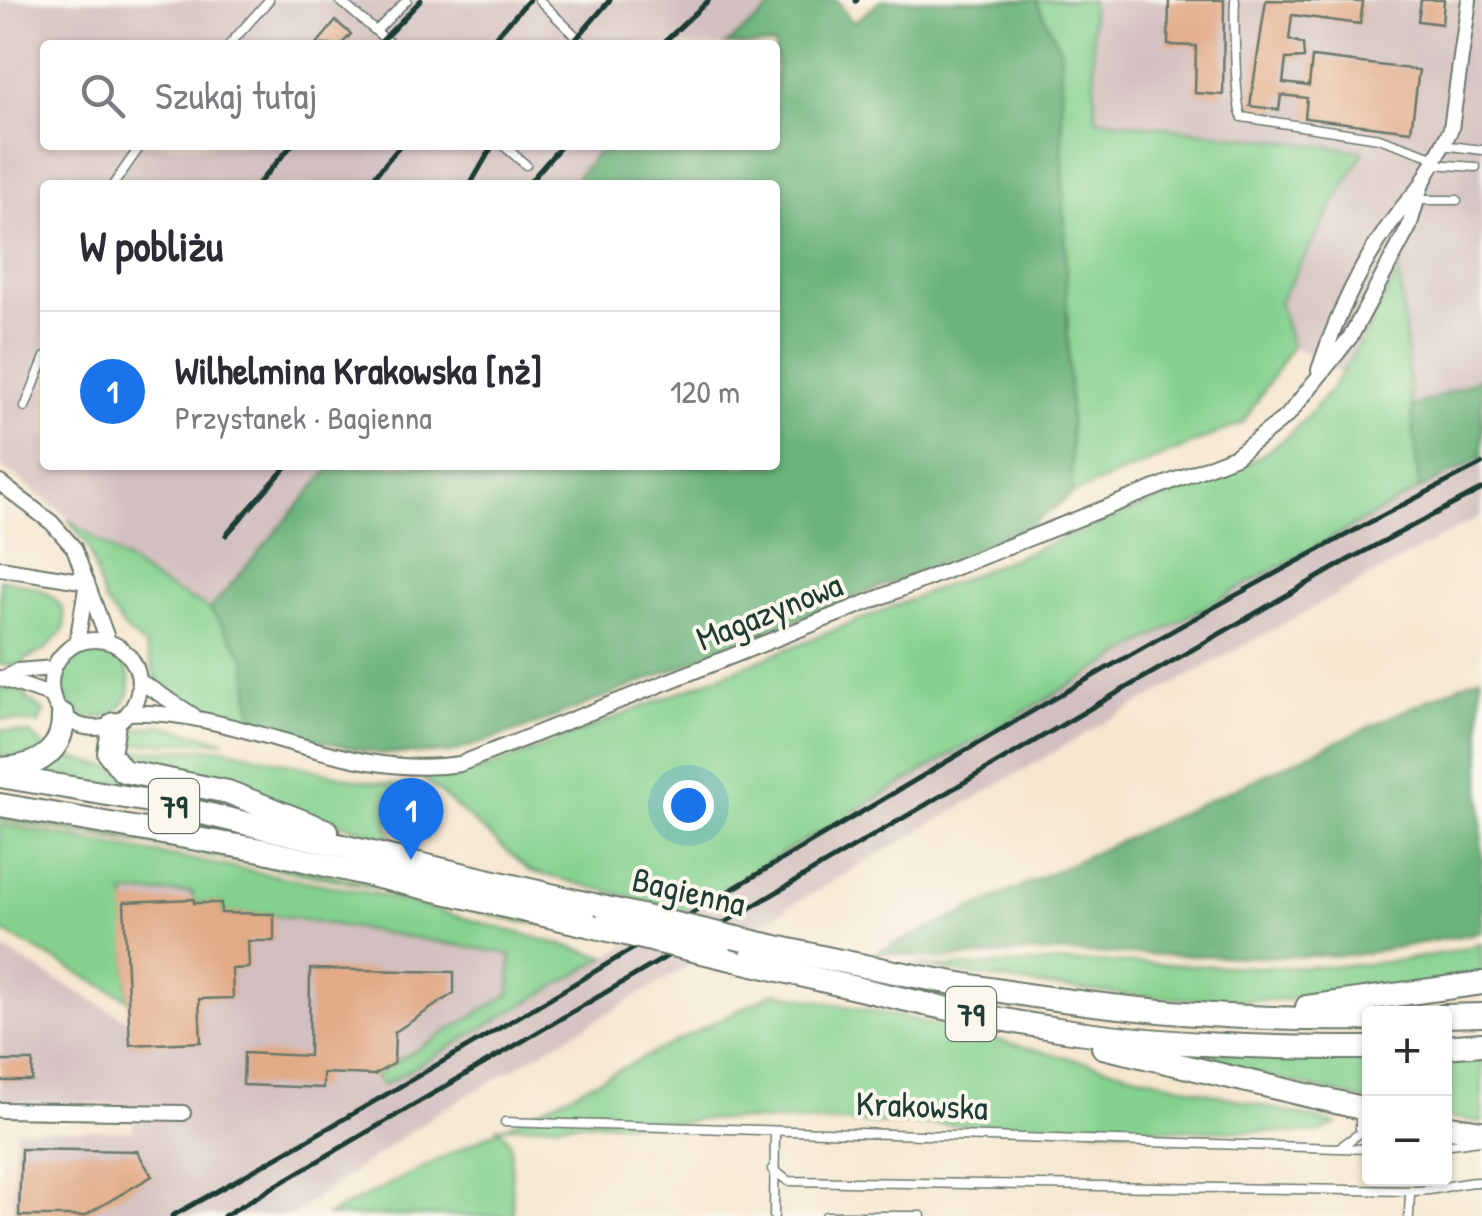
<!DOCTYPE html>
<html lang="pl">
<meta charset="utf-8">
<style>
:root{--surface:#fff;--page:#f7f7f7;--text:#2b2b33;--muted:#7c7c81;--line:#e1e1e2;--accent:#1a73e8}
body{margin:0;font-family:"Patrick Hand",sans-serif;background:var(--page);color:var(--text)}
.controls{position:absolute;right:30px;bottom:30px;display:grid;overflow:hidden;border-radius:10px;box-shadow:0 2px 8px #0004}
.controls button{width:90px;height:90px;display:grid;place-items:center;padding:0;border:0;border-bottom:2px solid var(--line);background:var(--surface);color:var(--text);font:50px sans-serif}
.you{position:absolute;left:688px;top:805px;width:35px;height:35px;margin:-25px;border:8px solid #fff;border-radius:50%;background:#1a73e8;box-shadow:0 0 0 15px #1a73e833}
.badge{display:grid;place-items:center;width:65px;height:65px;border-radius:50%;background:var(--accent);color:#fff;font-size:32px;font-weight:700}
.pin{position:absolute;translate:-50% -82px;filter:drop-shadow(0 2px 5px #0008)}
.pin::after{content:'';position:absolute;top:52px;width:35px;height:30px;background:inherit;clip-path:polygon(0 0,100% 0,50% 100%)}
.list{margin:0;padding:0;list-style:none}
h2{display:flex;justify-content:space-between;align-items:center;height:130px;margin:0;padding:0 40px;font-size:42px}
h2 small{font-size:32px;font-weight:400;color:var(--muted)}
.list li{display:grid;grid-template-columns:65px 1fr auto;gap:30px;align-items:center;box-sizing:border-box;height:160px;padding:0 40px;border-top:2px solid var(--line)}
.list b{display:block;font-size:38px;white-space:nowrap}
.list p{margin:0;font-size:32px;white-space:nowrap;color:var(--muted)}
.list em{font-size:32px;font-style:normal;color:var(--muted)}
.icon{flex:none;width:55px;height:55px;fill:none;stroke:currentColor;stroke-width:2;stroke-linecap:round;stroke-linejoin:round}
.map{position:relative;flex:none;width:1482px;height:1216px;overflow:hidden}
.search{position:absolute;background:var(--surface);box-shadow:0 2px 8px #0004;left:40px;top:40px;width:740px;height:110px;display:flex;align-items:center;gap:25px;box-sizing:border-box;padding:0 35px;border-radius:10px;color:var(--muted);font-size:38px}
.panel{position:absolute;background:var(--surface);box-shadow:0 2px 8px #0004;left:40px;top:180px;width:740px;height:290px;border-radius:10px}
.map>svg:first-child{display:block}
.industrial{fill:#d2bfbf}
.green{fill:#84d18f;stroke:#528762;stroke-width:2.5}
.forest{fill:#6bb37a;stroke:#457857;stroke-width:2.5}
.building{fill:#e1ab88}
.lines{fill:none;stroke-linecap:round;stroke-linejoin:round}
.service-casing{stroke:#6a786a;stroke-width:11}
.minor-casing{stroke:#6a786a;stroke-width:18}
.primary-casing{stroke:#6a786a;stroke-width:26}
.service{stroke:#fff;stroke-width:8}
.minor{stroke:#fff;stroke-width:14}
.primary{stroke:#fff;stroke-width:22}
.rail{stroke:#1f3d34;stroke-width:5}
.primary-bridge-casing{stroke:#6a786a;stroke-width:26;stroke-linecap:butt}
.primary-bridge{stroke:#fff;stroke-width:22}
.labels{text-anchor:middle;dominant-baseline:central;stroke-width:8;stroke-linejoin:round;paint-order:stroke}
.shield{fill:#fbf7ec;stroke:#61756b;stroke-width:2.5}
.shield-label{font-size:32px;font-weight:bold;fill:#1f3d34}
.street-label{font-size:35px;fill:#1f3d34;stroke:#fbf7ec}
</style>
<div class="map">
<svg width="1482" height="1216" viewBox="0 0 1482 1216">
<rect width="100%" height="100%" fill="#fbf7ec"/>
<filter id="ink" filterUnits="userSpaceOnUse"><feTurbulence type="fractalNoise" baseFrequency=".01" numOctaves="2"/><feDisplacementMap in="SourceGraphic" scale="20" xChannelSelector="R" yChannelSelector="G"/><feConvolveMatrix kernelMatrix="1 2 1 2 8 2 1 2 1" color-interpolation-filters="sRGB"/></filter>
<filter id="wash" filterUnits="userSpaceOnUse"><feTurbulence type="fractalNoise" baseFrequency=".0048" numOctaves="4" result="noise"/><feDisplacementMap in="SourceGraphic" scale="40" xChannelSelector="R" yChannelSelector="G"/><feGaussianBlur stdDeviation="2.25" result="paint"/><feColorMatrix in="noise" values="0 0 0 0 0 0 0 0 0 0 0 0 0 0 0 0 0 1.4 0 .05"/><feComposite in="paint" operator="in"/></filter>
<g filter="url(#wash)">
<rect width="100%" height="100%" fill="#f5e6cf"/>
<path class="industrial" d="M0,0H782L726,45H45V145H604L570,185H45V465H333L210,609L157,582L0,466Z
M1091,0H1482V378L1406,410L1292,346L1279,302L1363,151L1096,119Z
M1482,457V515L1100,725L434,1115L291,1216H13L16,1129L133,1131L134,1105L0,1102V948L128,1020L124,894L193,892L221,903L222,913L270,914L511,954L510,994L374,1074L380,1080L606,957L1185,618Z"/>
<path class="green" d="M1036,0H1091L1096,119L1364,151L1279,302L1292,346L1243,423L1072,494L1060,49Z
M1399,271L1419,490L1185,618L684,911L530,871L424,779L472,773L528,753L1245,465C1325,422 1359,346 1399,271Z
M68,519L157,582L210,609L246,659L253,726L197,707L157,681L145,646L125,629L104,601L89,548Z
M0,579C30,585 71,592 64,630L44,651L25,659L24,665H0Z
M62 684a34 34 0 1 1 68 0a34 34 0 1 1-68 0Z
M0,688L26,692V698L44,711L39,724L0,719Z
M161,725L225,741L134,744L135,729Z
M0,730L30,734L46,748L40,754L0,758Z
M224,748L353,779L408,787L387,824L393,839L124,761L130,760L134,751Z
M59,755L206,791L256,814L39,772Z
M0,815L288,865L556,925L515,921L424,897L156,845L0,820Z
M0,824L380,895L606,957L384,1085L374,1075L510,994L511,954L270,914L221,913V903H194L192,892L125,894L128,999L0,930Z
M1482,944V976C1430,984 1376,995 1323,998C1188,1007 1047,989 914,965C972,970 1030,961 1089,962C1220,964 1353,980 1482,944Z
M775,992L916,1020L1336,1124L1320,1133L697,1119L684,1123L591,1122L498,1127L510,1142L513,1216H326Z
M1172,1051L1369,1057V1101L1189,1058Z
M1482,1052V1122L1445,1117L1444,1055Z"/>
<path class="forest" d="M782,0H837L853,23L881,0H1036L1060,48L1072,494L1028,528L535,725L451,753L380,754L253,726L246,659L210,609L333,465H775V185H570L604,145H775V45H726Z
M1482,378V457L1419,490L1412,407Z
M1480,676L1482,932L1355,955L1263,957L1032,952L942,959L878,952Z"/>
<g id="blocks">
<path class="building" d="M1169,0H1224L1223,95L1195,93L1196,46L1168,45Z
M1266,0L1363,2L1360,24L1292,15L1289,39L1303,44L1304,58L1286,59L1283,83L1309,86L1312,57L1419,70L1411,131L1305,118L1307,98L1281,95L1279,110L1250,106Z
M1421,0H1444L1442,24L1418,21Z
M336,21L351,34L341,45H316Z
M194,899V903H221V913L274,914V941H248L249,968L232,969L233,998L199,999L201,1042L130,1045L124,902Z
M310,969L454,972V993L395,1032L394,1063L374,1075L323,1073V1088L243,1085L244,1053L309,1056Z
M0,1061H33L32,1081H0Z
M21,1149L137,1151L152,1176L84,1216H19Z"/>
</g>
</g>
<g filter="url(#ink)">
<use href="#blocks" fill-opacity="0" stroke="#6a786a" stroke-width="2.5"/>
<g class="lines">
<defs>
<path id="service" d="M339,0L392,45
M539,0L585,45
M1235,0C1234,18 1235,106 1242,117L1379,138L1436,158
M376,31L407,0
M229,45L269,0
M503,145L526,165
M1442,145L1482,150
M1432,164L1476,167
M113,185L141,145
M1417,200H1457
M25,407L45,357
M505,1122L1370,1149
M1444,1145L1480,1140
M1340,1147L1360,1133V1112
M772,1169L788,1181L1410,1191L1409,1216
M1410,1191C1439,1192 1457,1181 1482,1182
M774,1216L775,1131
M826,1216H921"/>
<path id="minor" d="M1319,370C1340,306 1372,240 1418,189
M0,483L52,523L74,548L108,641
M0,568L87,582
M51 684a44 44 0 1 1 88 0a44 44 0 1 1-88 0Z
M77,643L87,582
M0,678L53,696
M4,679L17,671L54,668
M139,681L193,715
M129,713C241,709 345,782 460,764L1236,456L1288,415L1351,336L1409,227L1421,186L1451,129L1469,0
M0,1110L183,1113"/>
<path id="primary" d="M114,724L109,753L123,771L228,792L327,831
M0,769C35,768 64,753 63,715
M0,776L155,802L606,908
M0,805L261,850L592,926
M745,940C952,988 1157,1023 1370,1019
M723,957C834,982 945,1012 1058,1029C1160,1045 1266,1048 1370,1048
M1307,1007L1482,983
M1444,1016L1482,1015
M1103,1047L1370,1110
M1444,1047L1482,1044
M1444,1126L1482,1132"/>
</defs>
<use href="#service" class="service-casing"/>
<use href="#minor" class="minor-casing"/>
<use href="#primary" class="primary-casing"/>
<use href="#service" class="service"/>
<use href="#minor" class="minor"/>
<use href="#primary" class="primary"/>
<path class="rail" d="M856,1L857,0
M378,45L421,0
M488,45L529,0
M571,45L610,0
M661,45L709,0
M257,185L292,145
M367,185L401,145
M470,185L493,145
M527,185L562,145
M226,535L288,465
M172,1216C613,973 1033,692 1482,464
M224,1216L1091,708L1348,560L1482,489"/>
<defs>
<path id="primary-bridge" d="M606,908L745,940
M592,926L723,957"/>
</defs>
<use href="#primary-bridge" class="primary-bridge-casing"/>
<use href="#primary-bridge" class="primary-bridge"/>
</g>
</g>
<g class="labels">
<g class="shield">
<rect x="149" y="779" width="50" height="54" rx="8"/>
<rect x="946" y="987" width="50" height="54" rx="8"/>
</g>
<g class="shield-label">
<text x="174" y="806">79</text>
<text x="971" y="1014">79</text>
</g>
<g class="street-label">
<text transform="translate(769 611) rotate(-22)">Magazynowa</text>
<text transform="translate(689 891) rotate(13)">Bagienna</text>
<text transform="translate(922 1105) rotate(2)">Krakowska</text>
</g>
</g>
</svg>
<div class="controls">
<button>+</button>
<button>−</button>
</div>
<div class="you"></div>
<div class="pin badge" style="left:411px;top:860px">1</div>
<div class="search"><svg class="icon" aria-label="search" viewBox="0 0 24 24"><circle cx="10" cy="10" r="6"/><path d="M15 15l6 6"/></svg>Szukaj tutaj</div>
<section class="panel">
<h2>W pobliżu<small></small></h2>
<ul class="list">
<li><span class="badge">1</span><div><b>Wilhelmina Krakowska [nż]</b><p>Przystanek · Bagienna</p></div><em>120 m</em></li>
</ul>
</section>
</div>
